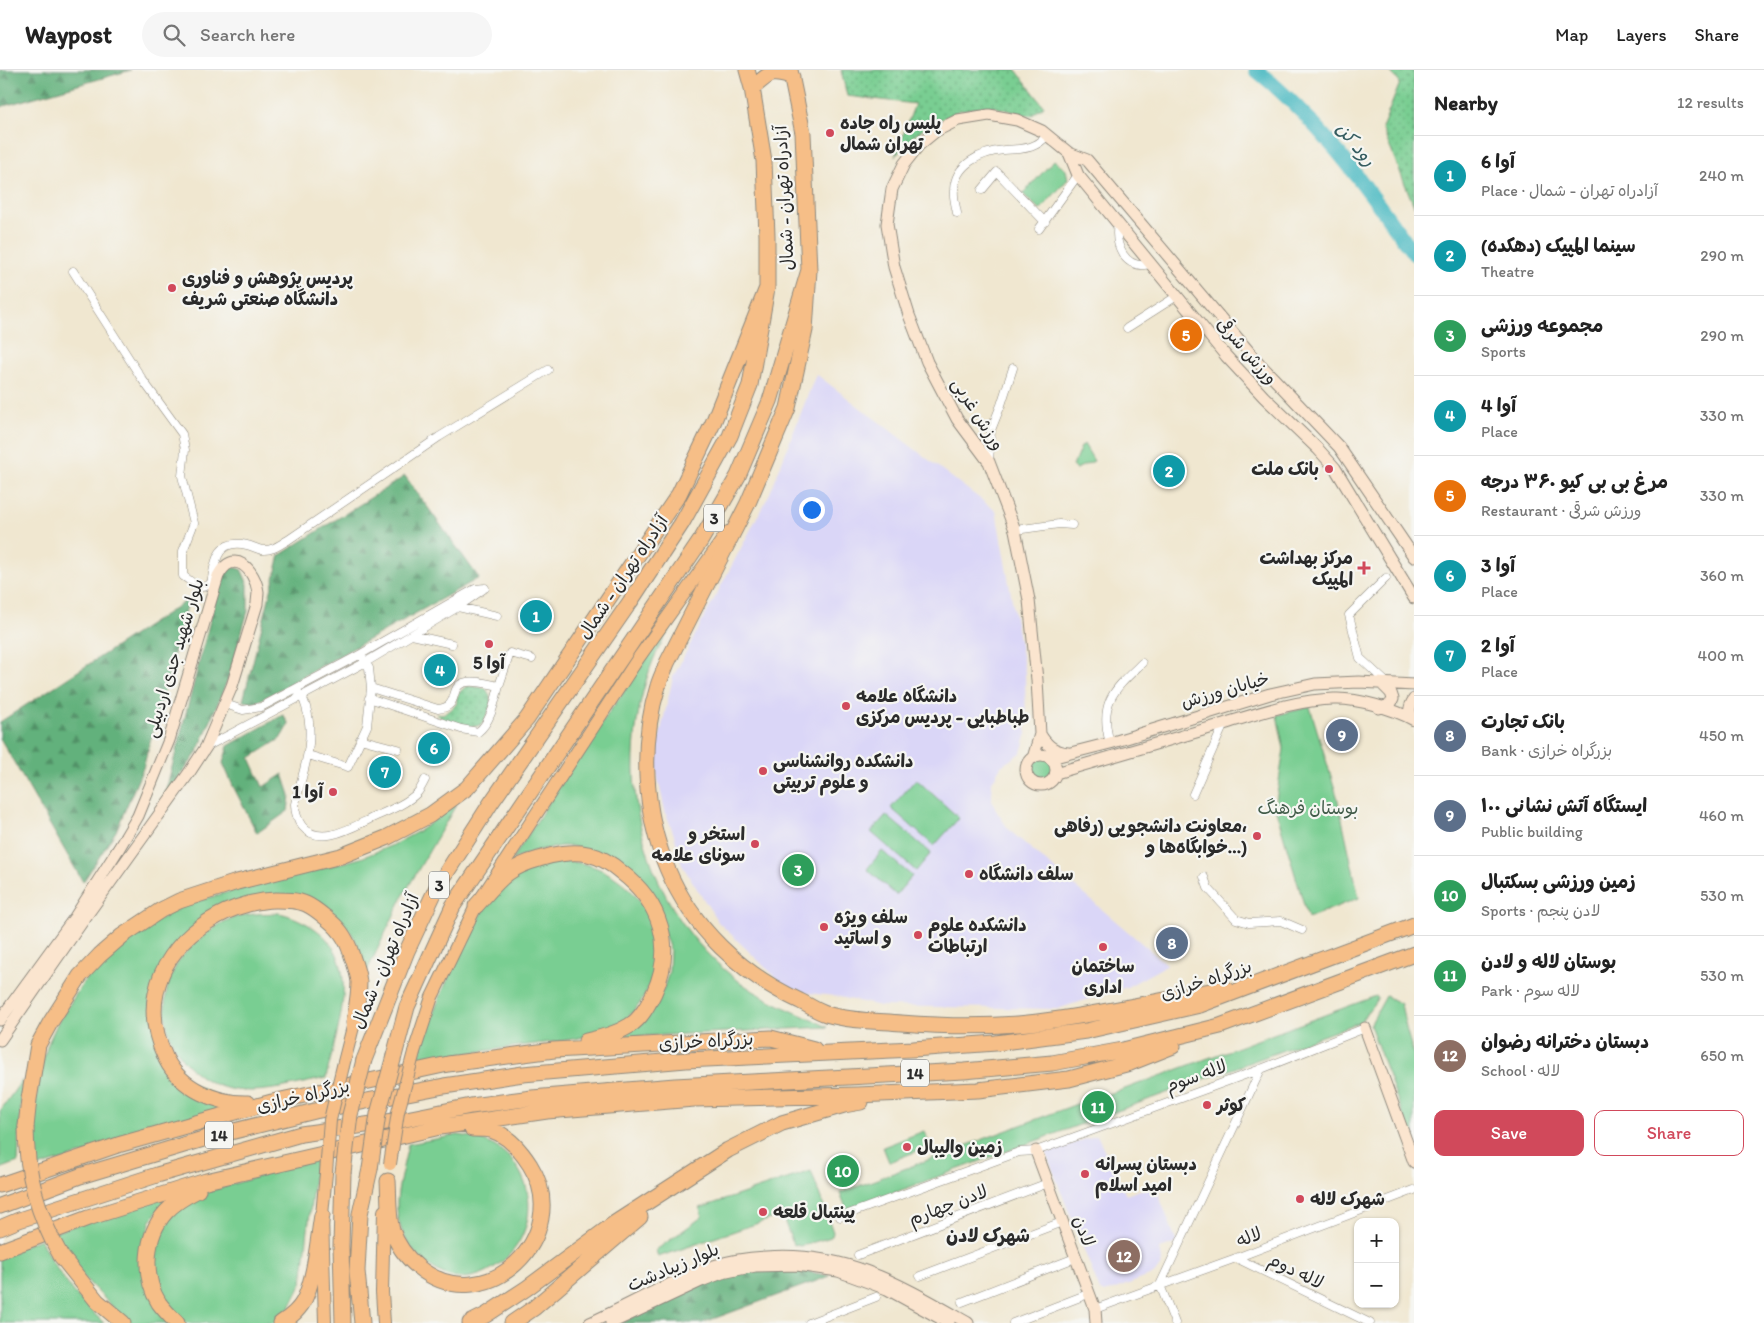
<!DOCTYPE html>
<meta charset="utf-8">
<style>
:root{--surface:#fff;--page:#f6f6f6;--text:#222;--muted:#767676;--line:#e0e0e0;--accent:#d1495b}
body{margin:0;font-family:Itim,"Playpen Sans Arabic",sans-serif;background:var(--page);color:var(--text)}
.controls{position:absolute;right:15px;bottom:15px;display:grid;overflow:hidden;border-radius:10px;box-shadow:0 1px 4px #0004}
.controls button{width:45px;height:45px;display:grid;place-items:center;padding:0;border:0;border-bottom:1px solid var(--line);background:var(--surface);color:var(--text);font:25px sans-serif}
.you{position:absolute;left:811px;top:439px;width:18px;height:18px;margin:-12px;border:4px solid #fff;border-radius:50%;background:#1a73e8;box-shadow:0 0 0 8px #1a73e833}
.badge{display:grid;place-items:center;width:32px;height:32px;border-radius:50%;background:var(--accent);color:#fff;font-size:16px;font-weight:700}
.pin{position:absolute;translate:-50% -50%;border:2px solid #fff;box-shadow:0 1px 5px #0006}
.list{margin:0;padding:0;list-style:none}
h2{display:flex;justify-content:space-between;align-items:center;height:65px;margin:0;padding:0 20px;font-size:21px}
h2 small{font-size:16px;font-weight:400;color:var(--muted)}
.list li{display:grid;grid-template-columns:32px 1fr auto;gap:15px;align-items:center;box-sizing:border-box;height:80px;padding:0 20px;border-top:1px solid var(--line)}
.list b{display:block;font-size:19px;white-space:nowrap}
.list p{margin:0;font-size:16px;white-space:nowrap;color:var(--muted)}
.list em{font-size:16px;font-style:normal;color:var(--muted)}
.actions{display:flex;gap:10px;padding:15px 20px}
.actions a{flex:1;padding:11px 0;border:1px solid var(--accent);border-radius:10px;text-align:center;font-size:18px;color:var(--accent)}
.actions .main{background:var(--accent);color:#fff}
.icon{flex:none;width:28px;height:28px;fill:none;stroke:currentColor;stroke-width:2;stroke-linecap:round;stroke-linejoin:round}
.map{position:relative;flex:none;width:1414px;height:1253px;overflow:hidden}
header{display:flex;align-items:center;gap:30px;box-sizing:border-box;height:70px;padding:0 25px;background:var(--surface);border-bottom:1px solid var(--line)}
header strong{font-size:24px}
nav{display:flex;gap:28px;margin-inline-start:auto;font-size:18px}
.search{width:350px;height:45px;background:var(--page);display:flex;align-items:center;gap:12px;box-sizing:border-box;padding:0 18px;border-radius:28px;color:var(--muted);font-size:19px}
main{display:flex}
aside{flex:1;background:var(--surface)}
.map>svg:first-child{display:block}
.built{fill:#dad6f7}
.green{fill:#79ce92;stroke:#527c5e}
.forest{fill:url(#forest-firs);stroke:#466e54}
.garden{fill:url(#garden-dots);stroke:#527c5e}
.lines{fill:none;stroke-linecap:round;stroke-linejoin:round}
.river{stroke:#4bbac2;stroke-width:15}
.street-casing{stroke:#8e897e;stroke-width:9}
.secondary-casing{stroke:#8e897e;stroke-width:13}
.primary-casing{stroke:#8e897e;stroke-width:14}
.highway-casing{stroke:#8e897e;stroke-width:17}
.street{stroke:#fff;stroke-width:8}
.secondary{stroke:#fbe5cf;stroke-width:11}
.primary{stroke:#f6be87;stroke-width:12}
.highway{stroke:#f6be87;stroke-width:15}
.primary-bridge-casing{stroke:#8e897e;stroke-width:14;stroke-linecap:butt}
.highway-bridge-casing{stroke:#8e897e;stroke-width:17;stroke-linecap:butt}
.primary-bridge{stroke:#f6be87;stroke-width:12}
.highway-bridge{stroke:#f6be87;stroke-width:15}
.poi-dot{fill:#d1495b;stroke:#f6f6f2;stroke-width:2}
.labels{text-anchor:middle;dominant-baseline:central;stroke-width:4.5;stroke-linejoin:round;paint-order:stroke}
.shield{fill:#f6f6f2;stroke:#686867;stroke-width:1}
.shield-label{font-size:16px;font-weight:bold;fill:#2b2b2b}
.poi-label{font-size:18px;font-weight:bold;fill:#2b2b2b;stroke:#f6f6f2;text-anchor:start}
.street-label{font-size:18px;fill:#2b2b2b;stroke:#f6f6f2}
.park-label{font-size:18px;fill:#425c4a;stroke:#f6f6f2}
.water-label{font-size:19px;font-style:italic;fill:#365d60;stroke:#f6f6f2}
.neighbourhood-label{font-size:19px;font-weight:bold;fill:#2b2b2b;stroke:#f6f6f2}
</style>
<header>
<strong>Waypost</strong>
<div class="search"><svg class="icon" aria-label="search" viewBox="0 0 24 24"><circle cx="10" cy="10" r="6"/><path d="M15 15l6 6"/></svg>Search here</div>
<nav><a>Map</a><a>Layers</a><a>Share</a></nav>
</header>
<main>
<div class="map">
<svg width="1414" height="1253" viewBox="0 0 1414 1253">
<defs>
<pattern id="forest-firs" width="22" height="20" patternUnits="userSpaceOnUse" patternTransform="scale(1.25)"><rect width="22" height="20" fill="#62b17c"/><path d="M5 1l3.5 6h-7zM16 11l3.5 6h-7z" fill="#519066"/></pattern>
<pattern id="garden-dots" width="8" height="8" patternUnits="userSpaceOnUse" patternTransform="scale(1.25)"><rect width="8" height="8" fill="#79ce92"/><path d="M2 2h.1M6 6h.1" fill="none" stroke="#63a777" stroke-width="1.8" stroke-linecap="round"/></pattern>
</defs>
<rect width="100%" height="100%" fill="#f6f6f2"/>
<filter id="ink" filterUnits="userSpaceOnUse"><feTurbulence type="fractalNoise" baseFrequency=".02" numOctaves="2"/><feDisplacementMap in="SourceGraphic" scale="10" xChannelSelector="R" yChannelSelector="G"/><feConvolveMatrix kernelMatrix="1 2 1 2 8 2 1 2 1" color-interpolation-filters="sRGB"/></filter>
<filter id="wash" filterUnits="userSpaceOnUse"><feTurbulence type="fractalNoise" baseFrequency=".0096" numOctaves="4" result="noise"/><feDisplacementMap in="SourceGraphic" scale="20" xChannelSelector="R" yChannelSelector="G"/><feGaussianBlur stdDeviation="1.12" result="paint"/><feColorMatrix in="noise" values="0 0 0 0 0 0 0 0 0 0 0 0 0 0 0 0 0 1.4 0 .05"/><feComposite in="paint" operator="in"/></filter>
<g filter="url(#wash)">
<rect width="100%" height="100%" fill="#f0e7d0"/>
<path class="built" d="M816,304L996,441L1025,603L1026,665L1021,683L1001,696L992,712V730L997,742L1009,760L1167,895L1127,917L1057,939L880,936L835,926L798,922L782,913L718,852L682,795L674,765L665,741L654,691L673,607L770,423Z
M1097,1065L1126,1125L1155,1115L1177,1173L1160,1179L1162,1190L1161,1197L1152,1205L1105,1223L1100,1221L1046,1083Z"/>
<path class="green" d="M1054,90L1066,100L1068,109L1040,140L1023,124Z
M1084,374L1094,391L1076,399L1073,396L1081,377Z
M673,550L674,551C668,563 660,575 654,588C609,701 640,839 740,912C767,932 798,943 828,957L624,967L655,937L664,917L669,902L670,880L649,820L642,810L619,791L572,776H561L534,781L512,790L572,696Z
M1310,637L1337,726L1359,828L1308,848L1275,737L1284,679L1277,645Z
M1029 700a13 13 0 1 1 26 0a13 13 0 1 1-26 0Z
M916,709L959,748L934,776L891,738Z
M456,735L403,826L366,903C358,864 342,842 304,828L207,847L149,930L168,1002L240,1037L35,1098L32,1054L42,994L48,974L57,954L87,907L134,863L183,836L221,824L361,788L393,775L419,761Z
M886,745L931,783L916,801L871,762Z
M882,781L912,806L896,825L867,799Z
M557,791C623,789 676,852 649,916C644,928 637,939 628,947C599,971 554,971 519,976C485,981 451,985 418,990C430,945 449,905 470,864C478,849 485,833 496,822C513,805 535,797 557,791Z
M279,843C289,845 298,849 307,854C367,886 337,957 326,1008C297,1014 265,1024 236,1020C221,1018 207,1012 195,1002C164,976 156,932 176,896C183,883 196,872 207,863C215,857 224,851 233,848C247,843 264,844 279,843Z
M1376,926L1378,928L1360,952L847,1140L840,1123L1093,1028L1122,1020Z
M1386,926L1401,934L1406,958L1414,986V1075L1370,955Z
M22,1010L18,1092L0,1099V1041Z
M924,1061L930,1076L889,1092L883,1077Z
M458,1065C485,1068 509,1079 522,1106C538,1139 525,1179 493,1198C482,1205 467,1210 453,1207C441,1205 423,1192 415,1183C405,1171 397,1154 397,1138C396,1121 405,1091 408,1074Z
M853,1088L859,1103L833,1114L826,1098Z
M316,1089L302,1213L290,1237L274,1253H182L158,1223L152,1195L158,1159L187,1128Z
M811,1101L833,1162L832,1166L828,1168L800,1176L793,1174L782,1145L658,1187L656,1180L702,1147L700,1138Z
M170,1124L151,1150L145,1170L171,1253H128L72,1195L55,1162Z
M40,1169C57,1204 76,1227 104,1253H0V1185Z"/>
<path class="forest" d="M0,0H131L0,37Z
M405,406L479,508L255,633L243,631L280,485Z
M233,497L241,499L248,514V541L228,609L197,683L164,728L219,516L225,503Z
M189,529L143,698L116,761L83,812L0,668V652Z
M283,645L289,654L280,669L250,688L263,717L283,704L290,725L288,741L257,763L233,716L223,693L228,676Z
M796,1199L830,1206L702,1253H621L695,1216L744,1200Z"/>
<path class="garden" d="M841,0H1016L1044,36L1031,46L991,36L961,40L930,54L912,67L895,86L915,34L847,26Z
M1389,0H1414V136L1382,58L1400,13Z
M467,616L485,618C496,631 489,642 481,655C464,659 448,656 436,643C445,646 452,640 457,633C455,626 461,620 467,616Z"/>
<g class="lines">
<path class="river" d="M1256,0C1320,51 1367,118 1414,184"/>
</g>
</g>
<g filter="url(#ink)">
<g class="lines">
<defs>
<path id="street" d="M982,120L997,102L1045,152
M957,143C956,136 953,128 954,120C955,94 981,82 1004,80C1014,79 1026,80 1035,75C1040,73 1044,69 1048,65
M1118,154C1114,175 1125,201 1150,194
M1039,159L1078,105
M73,201L142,309L182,364L185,380L182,406L194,453L183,481V506C195,513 200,524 213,511
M1127,258L1177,226
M989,392L991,360L1001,335L1013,298
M1015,460L1059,454L1072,455
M1386,508L1349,545L1360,588L1387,613
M211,514C215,491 217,468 247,475C252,476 257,479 262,480C272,481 279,475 288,470L439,367L548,300
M458,537L497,546
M412,565L452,574
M499,616L510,583L532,589
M299,623C303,627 304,631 306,637C316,671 303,701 295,734C295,743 297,749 302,756C319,777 351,758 370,749C385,742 405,735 417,723C420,720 423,714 425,710
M369,628L461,659L478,662C491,652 495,631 499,616C488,614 473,609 463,613C449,618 460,637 438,639L371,618
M225,634L243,640L261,637L361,584L475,519L485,518
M360,669L398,679
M1110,673C1098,632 1115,619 1142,593
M206,677L366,592L458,537L485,518
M308,685L348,697L367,656L371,618L369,598L363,588
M1193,724L1224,654
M1204,807L1208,818L1236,849L1249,853L1281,851L1302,860
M840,1147L1019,1082L1036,1081L1261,999L1365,958
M858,1185L1048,1113
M1236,1188L1370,1253
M920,1206L1062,1152
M1160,1215L1261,999
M1160,1215L1175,1253
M962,1232L1075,1188
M1095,1239L1236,1188L1414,1120
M809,1253L876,1227
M1013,1253L1088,1224"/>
<path id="secondary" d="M1069,83L1087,90L1256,290L1339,377L1414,487
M1414,629C1410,635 1407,643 1414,649
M1379,638L1390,635L1393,629L1391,623L1382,614
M1040,664C1047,676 1054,681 1068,683
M1026 700a15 15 0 1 1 30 0a15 15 0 1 1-30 0Z
M1033,688L1040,664L1037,610L1029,530L1015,460L989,392L957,349L927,292L909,245L894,197L887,154L892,119L904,94L919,75L936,61L958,50L989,45L1017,50L1042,61L1069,83L1078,105L1226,286L1264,327L1318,379L1335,398L1414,528
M1051,688L1110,673L1270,624L1315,614L1359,612L1414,615
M1056,703C1111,687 1165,671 1220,655C1257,644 1295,630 1334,629C1357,628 1394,639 1414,650
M0,950L75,847L119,778L138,746L169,670L218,506C233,477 255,499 258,522C258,526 257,530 257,534L232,616L206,677L189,703L89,842L0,970
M1365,958L1414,1092
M1036,1081L1095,1239L1096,1253
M590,1253C631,1234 671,1211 714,1196C731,1190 748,1188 766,1187C846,1181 901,1215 968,1253
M611,1253L701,1211L722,1203L755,1196L797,1195L838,1201L887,1219L949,1253"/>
<path id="primary" d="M414,982L432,927L476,836L637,590L728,462
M343,996L354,953
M325,1253L322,1145L326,1103
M384,1253L382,1222L384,1141"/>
<path id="highway" d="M752,18C771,4 767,0 792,7
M809,200L805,260L788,338L748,433L667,593C664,601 660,609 658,616C640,673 644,743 667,798C692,858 741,904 800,931C808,935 817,941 826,944C850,951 876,951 901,953C939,956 980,957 1018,954C1032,953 1046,951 1060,949C1115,941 1170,929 1225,918
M476,836C486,825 496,812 508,803C517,796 528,792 539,789C553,784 573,781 588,784C600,787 612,794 621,802C661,832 675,877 654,923C648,935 641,949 629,956C616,964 601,968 586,971
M394,986L407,937L453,836L701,470L738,406L770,331L809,200L803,63L790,0
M364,990L407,881L436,819L491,733L630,532L682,453L730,366L750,315L767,218V166L764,91L752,18L747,0
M248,1033C217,1034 181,1019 166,989C156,968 151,946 156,923C166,870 224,831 276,830C286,830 297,830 306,834C313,837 319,842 325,847C338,857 346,867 351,883C354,892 358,902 359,912C359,925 356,940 354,953
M26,1057L29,1029L38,975L50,953L80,906L100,885L122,866L161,840L179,831L237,812L341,786L386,768L430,745L467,718L527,649L679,424L713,353L767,218
M388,1111C389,1126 388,1147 392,1160C397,1175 406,1187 418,1197C485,1252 575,1166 530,1095C521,1081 508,1065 491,1060C485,1059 478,1059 472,1059
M0,1115L118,1075L203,1051L272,1032L448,994L554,980L771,968L814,979
M0,1136L80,1106L210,1067L315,1041L444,1016L523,1004L686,990L913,979L996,973L1086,961L1200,935L1414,855
M0,1158L19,1150L157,1105L301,1064L401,1050L471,1036L532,1028L675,1016L964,1001L1052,993L1123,980L1220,956L1414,884
M0,1181L88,1148L206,1111L440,1057L547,1041L694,1029L857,1025L978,1020L1069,1009L1130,993L1173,976
M61,1186L97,1231L123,1253
M177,1253C171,1247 164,1240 159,1233C142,1206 145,1165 166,1142C175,1132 186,1126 198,1120
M281,1253C290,1248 301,1238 305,1228C315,1206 318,1170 322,1145
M343,1253L341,1176L343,1103
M362,1253L357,1201L360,1144L370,1099
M470,1253L486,1245L527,1218L615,1153L728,1080L782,1053L844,1035L861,1032
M512,1253L534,1238L640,1147"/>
</defs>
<use href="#street" class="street-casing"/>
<use href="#secondary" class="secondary-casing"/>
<use href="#primary" class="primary-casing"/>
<use href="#highway" class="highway-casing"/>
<use href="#street" class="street"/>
<use href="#secondary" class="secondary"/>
<use href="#primary" class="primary"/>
<use href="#highway" class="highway"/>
<defs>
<path id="primary-bridge" d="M390,1094L398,1042L414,982
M326,1103L330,1050L343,996"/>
<path id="highway-bridge" d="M26,1057C26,1104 38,1146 61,1186
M370,1099L378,1044L394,986
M343,1103L350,1045L364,990"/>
</defs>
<use href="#primary-bridge" class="primary-bridge-casing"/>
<use href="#highway-bridge" class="highway-bridge-casing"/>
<use href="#primary-bridge" class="primary-bridge"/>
<use href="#highway-bridge" class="highway-bridge"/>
</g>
</g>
<g class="poi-dot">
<circle cx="830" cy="63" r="5"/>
<circle cx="172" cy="218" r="5"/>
<circle cx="1329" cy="399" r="5"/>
<path d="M1361.5 490.5h5v5h5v5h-5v5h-5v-5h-5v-5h5z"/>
<circle cx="489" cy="574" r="5"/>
<circle cx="846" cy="636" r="5"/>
<circle cx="763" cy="701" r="5"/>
<circle cx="333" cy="722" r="5"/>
<circle cx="1257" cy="766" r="5"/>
<circle cx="755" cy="774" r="5"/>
<circle cx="969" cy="804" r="5"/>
<circle cx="824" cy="857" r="5"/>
<circle cx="918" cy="865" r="5"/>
<circle cx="1103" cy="877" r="5"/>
<circle cx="1207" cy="1035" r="5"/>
<circle cx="907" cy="1077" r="5"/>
<circle cx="1085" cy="1104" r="5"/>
<circle cx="1300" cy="1129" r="5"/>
<circle cx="763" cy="1142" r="5"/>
</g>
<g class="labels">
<g class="shield">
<rect x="704" y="434.5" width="20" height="27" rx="4"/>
<rect x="429" y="801.5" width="20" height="27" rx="4"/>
<rect x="901" y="989.5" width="28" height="27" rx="4"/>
<rect x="205" y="1051.5" width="28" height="27" rx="4"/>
</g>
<g class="shield-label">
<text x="714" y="448">3</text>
<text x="439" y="815">3</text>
<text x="915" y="1003">14</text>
<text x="219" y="1065">14</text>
</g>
<g class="poi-label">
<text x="840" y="53">پلیس راه جاده<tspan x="840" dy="21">تهران شمال</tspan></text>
<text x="182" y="208">پردیس پژوهش و فناوری<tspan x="182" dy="21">دانشگاه صنعتی شریف</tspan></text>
<text x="1319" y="399" text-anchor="end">بانک ملت</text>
<text x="1353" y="488" text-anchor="end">مرکز بهداشت<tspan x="1353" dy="21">المپیک</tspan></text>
<text x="489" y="593" text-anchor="middle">آوا 5</text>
<text x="856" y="626">دانشگاه علامه<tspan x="856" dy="21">طباطبایی - پردیس مرکزی</tspan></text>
<text x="773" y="691">دانشکده روانشناسی<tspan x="773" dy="21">و علوم تربیتی</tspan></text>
<text x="323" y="722" text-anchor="end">آوا 1</text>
<text x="1247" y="756" text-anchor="end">معاونت دانشجویی (رفاهی،<tspan x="1247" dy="21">خوابگاه‌ها و...)</tspan></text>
<text x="745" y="764" text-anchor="end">استخر و<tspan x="745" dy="21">سونای علامه</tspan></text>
<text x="979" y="804">سلف دانشگاه</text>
<text x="834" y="847">سلف ویژه<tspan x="834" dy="21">و اساتید</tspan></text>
<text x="928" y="855">دانشکده علوم<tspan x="928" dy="21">ارتباطات</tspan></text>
<text x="1103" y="896" text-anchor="middle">ساختمان<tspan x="1103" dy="21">اداری</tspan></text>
<text x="1217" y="1035">کوثر</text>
<text x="917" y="1077">زمین والیبال</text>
<text x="1095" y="1094">دبستان پسرانه<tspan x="1095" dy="21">امید اسلام</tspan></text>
<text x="1310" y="1129">شهرک لاله</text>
<text x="773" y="1142">پینتبال قلعه</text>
</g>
<g class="street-label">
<text transform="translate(784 128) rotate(-93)">آزادراه تهران - شمال</text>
<text transform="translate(1247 281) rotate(49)">ورزش شرقی</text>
<text transform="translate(978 344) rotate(58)">ورزش غربی</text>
<text transform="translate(623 507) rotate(-56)">آزادراه تهران - شمال</text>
<text transform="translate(174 588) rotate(-73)">بلوار شهید جدی اردبیلی</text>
<text transform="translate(1225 620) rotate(-16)">خیابان ورزش</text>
<text transform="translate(385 891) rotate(-67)">آزادراه تهران - شمال</text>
<text transform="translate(1206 910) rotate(-18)">بزرگراه خرازی</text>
<text transform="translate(706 971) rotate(-3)">بزرگراه خرازی</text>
<text transform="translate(1196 1006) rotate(-20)">لاله سوم</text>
<text transform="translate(303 1026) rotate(-13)">بزرگراه خرازی</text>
<text transform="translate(948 1135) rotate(-21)">لادن چهارم</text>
<text transform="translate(1084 1161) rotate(70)">لادن</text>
<text transform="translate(1249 1167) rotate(-21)">لاله</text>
<text transform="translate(673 1197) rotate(-23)">بلوار زیبادشت</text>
<text transform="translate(1296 1201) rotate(26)">لاله دوم</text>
</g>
<g class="park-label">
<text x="1308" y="738">بوستان فرهنگ</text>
</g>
<g class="water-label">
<text transform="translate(1356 74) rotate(51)">رود کن</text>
</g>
<g class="neighbourhood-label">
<text x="988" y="1165">شهرک لادن</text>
</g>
</g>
</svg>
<div class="controls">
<button>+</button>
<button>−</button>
</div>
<div class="you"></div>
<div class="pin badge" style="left:536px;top:546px;background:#0f9aa8">1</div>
<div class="pin badge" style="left:1169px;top:401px;background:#0f9aa8">2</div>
<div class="pin badge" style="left:798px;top:800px;background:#2e9e5b">3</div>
<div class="pin badge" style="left:440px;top:600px;background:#0f9aa8">4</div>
<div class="pin badge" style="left:1186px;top:265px;background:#e8710a">5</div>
<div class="pin badge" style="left:434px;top:678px;background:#0f9aa8">6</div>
<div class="pin badge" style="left:385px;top:702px;background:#0f9aa8">7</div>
<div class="pin badge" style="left:1172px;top:873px;background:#5c6f8a">8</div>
<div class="pin badge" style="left:1342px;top:665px;background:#5c6f8a">9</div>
<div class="pin badge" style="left:843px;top:1101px;background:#2e9e5b">10</div>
<div class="pin badge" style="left:1098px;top:1037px;background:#2e9e5b">11</div>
<div class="pin badge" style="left:1124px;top:1186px;background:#8d6e63">12</div>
</div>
<aside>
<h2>Nearby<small>12 results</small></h2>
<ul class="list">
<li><span class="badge" style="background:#0f9aa8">1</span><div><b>آوا 6</b><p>Place · آزادراه تهران - شمال</p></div><em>240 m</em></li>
<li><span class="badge" style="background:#0f9aa8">2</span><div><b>سینما المپیک (دهکده)</b><p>Theatre</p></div><em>290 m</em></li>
<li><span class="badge" style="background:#2e9e5b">3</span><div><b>مجموعه ورزشی</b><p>Sports</p></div><em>290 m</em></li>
<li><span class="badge" style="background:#0f9aa8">4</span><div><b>آوا 4</b><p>Place</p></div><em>330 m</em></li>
<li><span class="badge" style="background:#e8710a">5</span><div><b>مرغ بی بی کیو ۳۶۰ درجه</b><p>Restaurant · ورزش شرقی</p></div><em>330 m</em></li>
<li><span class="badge" style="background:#0f9aa8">6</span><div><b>آوا 3</b><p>Place</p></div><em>360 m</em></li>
<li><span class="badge" style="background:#0f9aa8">7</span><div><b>آوا 2</b><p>Place</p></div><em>400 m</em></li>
<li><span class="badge" style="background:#5c6f8a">8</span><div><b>بانک تجارت</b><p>Bank · بزرگراه خرازی</p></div><em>450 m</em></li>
<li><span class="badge" style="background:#5c6f8a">9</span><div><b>ایستگاه آتش نشانی ۱۰۰</b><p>Public building</p></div><em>460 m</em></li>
<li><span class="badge" style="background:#2e9e5b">10</span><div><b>زمین ورزشی بسکتبال</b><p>Sports · لادن پنجم</p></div><em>530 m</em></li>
<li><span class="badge" style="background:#2e9e5b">11</span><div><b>بوستان لاله و لادن</b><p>Park · لاله سوم</p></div><em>530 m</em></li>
<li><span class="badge" style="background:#8d6e63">12</span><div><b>دبستان دخترانه رضوان</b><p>School · لاله</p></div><em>650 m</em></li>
</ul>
<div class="actions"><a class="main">Save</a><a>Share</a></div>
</aside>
</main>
